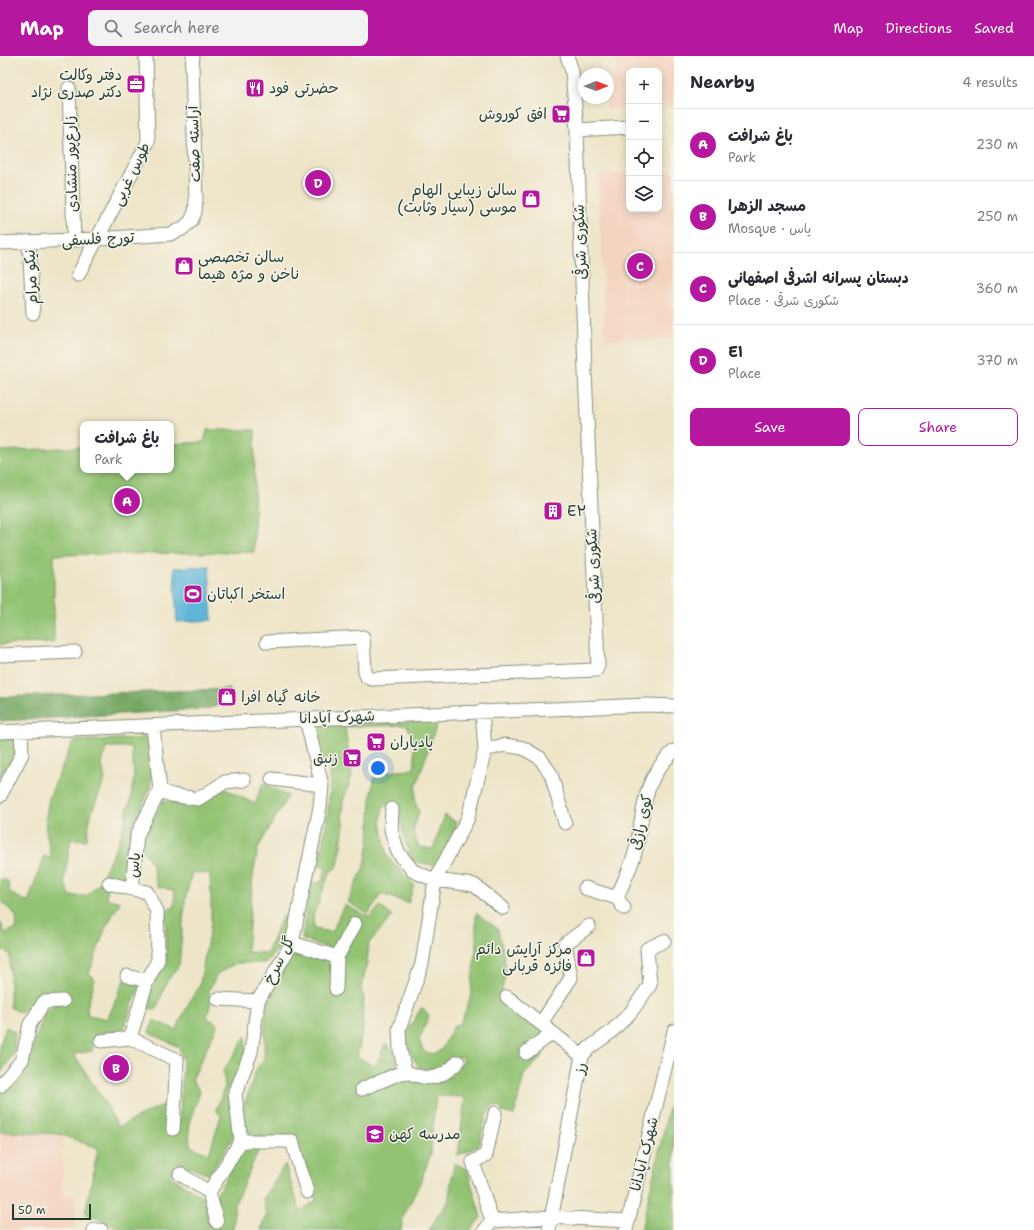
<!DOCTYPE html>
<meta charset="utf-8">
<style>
:root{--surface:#fff;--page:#f2f2f3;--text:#2b2b33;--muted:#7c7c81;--line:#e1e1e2;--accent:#b5179e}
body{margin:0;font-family:"Shantell Sans","Playpen Sans Arabic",sans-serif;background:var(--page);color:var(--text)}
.controls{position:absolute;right:12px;top:12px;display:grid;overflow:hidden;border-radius:8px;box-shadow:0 2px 10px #0003}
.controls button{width:36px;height:36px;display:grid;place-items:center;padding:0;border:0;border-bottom:1px solid var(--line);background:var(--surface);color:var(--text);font:20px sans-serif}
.compass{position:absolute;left:578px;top:12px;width:36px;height:36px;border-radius:50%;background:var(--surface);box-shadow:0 2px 10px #0003;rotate:89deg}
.scale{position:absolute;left:12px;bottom:10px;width:79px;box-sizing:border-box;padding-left:4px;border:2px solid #1f3d34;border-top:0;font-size:11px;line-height:14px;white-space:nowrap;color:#1f3d34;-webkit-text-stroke:3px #f7f3e8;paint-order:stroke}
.you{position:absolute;left:378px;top:712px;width:14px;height:14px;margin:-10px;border:3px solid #fff;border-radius:50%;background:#1a73e8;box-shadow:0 0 0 6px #1a73e833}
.badge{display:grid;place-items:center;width:26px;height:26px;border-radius:50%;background:var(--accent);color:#fff;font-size:13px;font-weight:700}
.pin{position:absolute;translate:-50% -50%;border:2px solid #fff;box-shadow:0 1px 4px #0006}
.popup{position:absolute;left:80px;top:365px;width:94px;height:52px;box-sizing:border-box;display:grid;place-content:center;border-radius:8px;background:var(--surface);filter:drop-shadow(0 1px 3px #0005);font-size:13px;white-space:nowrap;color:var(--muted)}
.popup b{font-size:15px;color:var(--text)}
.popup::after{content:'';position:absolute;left:50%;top:100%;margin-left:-8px;border:8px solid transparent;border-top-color:var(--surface)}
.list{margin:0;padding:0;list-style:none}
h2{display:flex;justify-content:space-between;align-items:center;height:52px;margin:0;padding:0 16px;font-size:17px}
h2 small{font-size:13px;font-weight:400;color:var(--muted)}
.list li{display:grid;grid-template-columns:26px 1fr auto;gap:12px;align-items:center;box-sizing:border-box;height:72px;padding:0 16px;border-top:1px solid var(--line)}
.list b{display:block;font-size:15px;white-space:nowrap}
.list p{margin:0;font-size:13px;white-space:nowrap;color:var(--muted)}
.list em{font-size:13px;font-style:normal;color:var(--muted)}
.actions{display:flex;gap:8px;padding:12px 16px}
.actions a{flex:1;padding:9px 0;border:1px solid var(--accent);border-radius:8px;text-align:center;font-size:14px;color:var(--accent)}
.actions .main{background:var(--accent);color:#fff}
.icon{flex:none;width:22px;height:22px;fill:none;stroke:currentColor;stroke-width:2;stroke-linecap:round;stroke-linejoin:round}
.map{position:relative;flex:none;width:674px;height:1174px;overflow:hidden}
header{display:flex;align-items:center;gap:24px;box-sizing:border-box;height:56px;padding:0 20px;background:var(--accent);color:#fff}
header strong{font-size:19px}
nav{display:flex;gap:22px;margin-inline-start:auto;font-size:14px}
.search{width:280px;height:36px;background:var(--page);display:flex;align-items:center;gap:10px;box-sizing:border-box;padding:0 14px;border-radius:8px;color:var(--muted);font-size:15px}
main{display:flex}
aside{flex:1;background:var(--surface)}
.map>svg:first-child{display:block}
.built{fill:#f4d3c0}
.green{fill:#92c272;stroke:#588053}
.forest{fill:#75a864;stroke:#4a724c}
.water{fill:#5db6da;stroke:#3e7a87}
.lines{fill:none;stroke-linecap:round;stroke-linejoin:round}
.minor-casing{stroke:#86917e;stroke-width:15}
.minor{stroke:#fff;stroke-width:13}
.labels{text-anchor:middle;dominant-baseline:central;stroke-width:3;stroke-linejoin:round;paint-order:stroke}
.poi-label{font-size:15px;fill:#1f3d34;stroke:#f7f3e8;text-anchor:start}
.street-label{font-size:15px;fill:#1f3d34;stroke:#f7f3e8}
</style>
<header>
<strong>Map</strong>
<div class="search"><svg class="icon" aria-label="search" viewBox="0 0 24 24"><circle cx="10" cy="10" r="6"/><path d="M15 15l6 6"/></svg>Search here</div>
<nav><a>Map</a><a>Directions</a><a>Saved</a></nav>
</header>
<main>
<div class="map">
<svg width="674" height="1174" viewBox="0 0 674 1174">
<rect width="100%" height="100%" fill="#f7f3e8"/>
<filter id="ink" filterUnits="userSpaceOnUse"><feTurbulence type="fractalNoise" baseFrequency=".025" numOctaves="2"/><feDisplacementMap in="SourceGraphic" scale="8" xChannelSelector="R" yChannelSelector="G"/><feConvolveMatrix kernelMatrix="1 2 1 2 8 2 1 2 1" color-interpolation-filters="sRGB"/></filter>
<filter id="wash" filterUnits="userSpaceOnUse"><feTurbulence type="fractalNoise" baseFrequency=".012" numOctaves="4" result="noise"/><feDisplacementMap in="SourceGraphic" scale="16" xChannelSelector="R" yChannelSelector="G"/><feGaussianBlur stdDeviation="0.9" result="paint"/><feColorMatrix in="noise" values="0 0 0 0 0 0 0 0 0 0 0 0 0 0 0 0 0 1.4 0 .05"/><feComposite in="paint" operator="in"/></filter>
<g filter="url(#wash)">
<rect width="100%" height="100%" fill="#eee5c8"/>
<path class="built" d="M615,0H674V50L659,51V15H629V52L606,54V42H608V28L616,20Z
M674,115V282L605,284L598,119L629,118V153H659V116Z
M0,1076L63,1080L62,1139L76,1140L75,1174H0Z"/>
<path class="green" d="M207,374H255L254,496L54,499V587L0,588V395L83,391V414H171V388L204,386Z
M439,662L416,730L415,746L419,756L413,775L419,791L433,793L445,759L457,767L450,787L437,810L413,805C403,783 401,771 399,748L383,750L381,765L387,800L414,829L408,847L381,838L368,858L348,846L365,808L369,785L371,743L375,717L410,714L414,712C417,698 412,682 407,669L345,671L352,720L343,745L342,762L344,769L338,810L330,816L313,860L314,873L332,876L344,849L369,861L380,850L392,860L369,887L367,908L361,933L364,942L362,959L363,973L357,1001L375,1010L386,987L394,995L398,1011L359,1027L358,1038L406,1020H451L464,1005L459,1000C443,1012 439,1014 419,1012L411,997L406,977L422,951L429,960L419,984L424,996L435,998L442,993L453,971L460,968L470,943L476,891V857L498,873C501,887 506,904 505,918C504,927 501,935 501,944L544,976L520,993L521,1000L528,1001L547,989L540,1003L524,1019L514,1059L502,1056L500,1050L492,1049L486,1060L479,1090L458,1099L465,1041L436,1040L433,1067L431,1098L420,1127L403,1162L401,1174H261L267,1158L263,1143L285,1108L300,1155L316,1145L296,1082L252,1081L245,1070L243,1052L257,1012L264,1004L265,955L276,929L293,896L331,905L342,903L361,866L353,861L334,894L302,883L310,829L322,825L326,812L317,807C327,773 331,742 330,706L321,703L312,668L408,666Z
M16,680V698L0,721V682Z
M147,682L151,714L150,733L136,762L131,777L126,823L103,819L119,785L131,741L134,720L131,691H106L102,709L105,723L90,761L87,784L71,783L64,825L70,840H87L100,826L108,832L106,842L120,846L105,873L89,918L95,923L87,951L88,959L107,963L112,953L124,924L140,929L123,974L96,978L92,995L74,998L107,1050L118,1071L169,1046V1077L179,1076L183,1005L179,991L149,977L154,964L176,974L192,941L199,932L211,867V842L210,818L192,816L185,845L179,909L166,927L156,954L146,951L157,919L166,907V854L174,851L175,835L157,830L151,805L142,794L144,781L163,745L201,748L225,733L255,748L263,727L288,740L258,792L253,819L247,896L267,897L283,859L286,864L285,886L265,907H236L217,918L209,935L211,945L207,962L218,968L192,1024L200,1036L189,1067L190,1090L209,1098L221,1060L216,1054L225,1030L223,1015L246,980L245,1001L235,1078L209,1119L176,1106L170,1120L203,1141L212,1170L224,1169L216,1139L244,1091L261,1089L234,1149V1168L232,1174H124L101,1164L85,1158L98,1092L59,1078L0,1076V1038L31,997L45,955L57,949L42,942L20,957L10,951V898L0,893V866L5,877L17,872L16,860C0,844 0,847 0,823L8,825L10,837L28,846L44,800L51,801L45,768L49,742L73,685Z
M6,971L15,976L14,998L0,1018V988Z
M674,1030V1174H641Z
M454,1107L467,1113L481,1161L471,1174H429L438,1159L448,1147Z"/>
<path class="forest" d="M230,633L228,647L206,653L0,665V641Z"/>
<path class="water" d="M209,510L212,564L177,566L174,512Z"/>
</g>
<g filter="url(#ink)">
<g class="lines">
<defs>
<path id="minor" d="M69,32L74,184
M577,74L629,71
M29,186L33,257
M0,187L98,183L170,178L182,173L191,165L195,156L196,145L192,10L193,0
M78,219L148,86L146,0
M267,586L363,581L365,616L367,621L372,623L596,614L598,610L585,315L577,74L572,15L567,0
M0,599L75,596
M482,655L485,694
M0,676L647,649L674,650
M272,723L322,729
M160,734L171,739L198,743L225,726L244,724
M0,740L22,698L21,675
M392,753L391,774L398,796L413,815L435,824L474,829L503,852
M109,827L132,833
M585,832L617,842L624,852
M617,842C623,826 632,810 636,793C645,754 641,725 674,695
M292,887L337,901
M127,920L147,925
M336,933L337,901L355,868
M507,941L582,1000
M218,943L258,945
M541,967L571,922L565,888L589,870
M130,982L147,925L158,904L157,855L147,836L132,833L137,779L160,734L153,670
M101,985L130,982L177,1004L173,1073
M526,997L552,977
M405,1015L400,994L399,973L422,908L435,824L468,762L485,694L504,689L523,692L540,702L551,718L565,767
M0,1030L22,1004L30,968L44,946L63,945
M362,1033L405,1015C428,1026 440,1024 458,1006
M241,1085H292L307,1136
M180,1118L209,1136L217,1166
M209,1136L241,1085L235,1038L251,996L258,945L292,887L320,751L322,729L306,663
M492,1165L550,1161L628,1165
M94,1174H101
M485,1174L492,1165L473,1106L486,1099L495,1057
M549,1174L582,1000L589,992L611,976L631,956L650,929L647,893L664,885
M626,1174L674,975"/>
</defs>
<use href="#minor" class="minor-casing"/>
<use href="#minor" class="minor"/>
</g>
</g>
<defs>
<symbol id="office-square" viewBox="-11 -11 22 22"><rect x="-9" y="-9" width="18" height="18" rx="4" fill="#b5179e" stroke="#f7f3e8"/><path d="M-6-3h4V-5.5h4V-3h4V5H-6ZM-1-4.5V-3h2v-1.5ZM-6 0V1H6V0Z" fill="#fff"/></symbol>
<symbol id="restaurant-square" viewBox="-11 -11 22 22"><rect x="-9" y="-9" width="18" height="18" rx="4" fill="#b5179e" stroke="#f7f3e8"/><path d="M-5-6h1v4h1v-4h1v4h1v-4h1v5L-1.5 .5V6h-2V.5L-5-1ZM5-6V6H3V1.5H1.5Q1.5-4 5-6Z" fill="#fff"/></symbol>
<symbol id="supermarket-square" viewBox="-11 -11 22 22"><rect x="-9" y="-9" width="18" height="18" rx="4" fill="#b5179e" stroke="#f7f3e8"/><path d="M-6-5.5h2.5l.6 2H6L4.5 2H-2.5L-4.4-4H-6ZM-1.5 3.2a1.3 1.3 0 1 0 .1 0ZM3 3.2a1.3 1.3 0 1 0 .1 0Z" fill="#fff"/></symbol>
<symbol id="shop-square" viewBox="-11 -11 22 22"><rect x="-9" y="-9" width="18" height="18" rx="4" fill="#b5179e" stroke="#f7f3e8"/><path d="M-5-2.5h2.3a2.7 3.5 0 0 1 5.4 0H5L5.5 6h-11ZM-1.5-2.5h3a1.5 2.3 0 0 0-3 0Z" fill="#fff"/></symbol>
<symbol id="building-square" viewBox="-11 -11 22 22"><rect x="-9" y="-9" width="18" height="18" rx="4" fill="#b5179e" stroke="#f7f3e8"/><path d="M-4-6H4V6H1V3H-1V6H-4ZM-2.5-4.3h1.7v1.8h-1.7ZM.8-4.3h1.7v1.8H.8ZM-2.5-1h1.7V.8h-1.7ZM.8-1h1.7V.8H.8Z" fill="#fff"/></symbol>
<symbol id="stadium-square" viewBox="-11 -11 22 22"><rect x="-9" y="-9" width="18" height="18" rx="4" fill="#b5179e" stroke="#f7f3e8"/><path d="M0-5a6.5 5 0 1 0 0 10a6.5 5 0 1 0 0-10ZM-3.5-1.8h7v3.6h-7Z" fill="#fff"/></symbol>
<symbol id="school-square" viewBox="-11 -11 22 22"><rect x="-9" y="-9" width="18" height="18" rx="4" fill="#b5179e" stroke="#f7f3e8"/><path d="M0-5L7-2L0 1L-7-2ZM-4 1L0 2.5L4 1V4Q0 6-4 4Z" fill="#fff"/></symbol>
</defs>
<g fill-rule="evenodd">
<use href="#office-square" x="125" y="17" width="22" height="22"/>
<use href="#restaurant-square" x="244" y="21" width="22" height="22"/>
<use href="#supermarket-square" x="550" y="47" width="22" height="22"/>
<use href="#shop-square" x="520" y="132" width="22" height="22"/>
<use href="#shop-square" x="173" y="199" width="22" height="22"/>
<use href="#building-square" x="542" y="444" width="22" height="22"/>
<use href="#stadium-square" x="182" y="527" width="22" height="22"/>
<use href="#shop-square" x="216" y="630" width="22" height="22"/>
<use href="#supermarket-square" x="365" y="675" width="22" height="22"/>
<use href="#supermarket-square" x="341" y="691" width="22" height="22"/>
<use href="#shop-square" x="575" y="891" width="22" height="22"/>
<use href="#school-square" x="364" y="1067" width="22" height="22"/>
</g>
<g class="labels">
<g class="poi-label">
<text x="122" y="19" text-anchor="end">دفتر وکالت<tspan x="122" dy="17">دکتر صدری نژاد</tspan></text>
<text x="269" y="32">حضرتی فود</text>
<text x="547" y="58" text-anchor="end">افق کوروش</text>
<text x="517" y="134" text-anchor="end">سالن زیبایی الهام<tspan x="517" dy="17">موسی (سیار وثابت)</tspan></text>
<text x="198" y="201">سالن تخصصی<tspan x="198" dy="17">ناخن و مژه هیما</tspan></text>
<text x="567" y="455">E۲</text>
<text x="207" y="538">استخر اکباتان</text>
<text x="241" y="641">خانه گیاه افرا</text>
<text x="390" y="686">یادیاران</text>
<text x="338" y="702" text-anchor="end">زنبق</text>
<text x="572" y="893" text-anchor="end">مرکز آرایش دائم<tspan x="572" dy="17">فائزه قربانی</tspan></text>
<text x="389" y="1078">مدرسه کهن</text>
</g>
<g class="street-label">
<text transform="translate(194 88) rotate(-92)">آراسته صفت</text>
<text transform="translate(71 108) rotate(-92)">زارع‌پور منشادی</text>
<text transform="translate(131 118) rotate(-64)">طوس غربی</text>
<text transform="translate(98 183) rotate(-3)">تورج فلسفی</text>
<text transform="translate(580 186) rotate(-92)">شکوری شرقی</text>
<text transform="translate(31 221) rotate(-93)">نیکو مرام</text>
<text transform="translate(593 510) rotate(-93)">شکوری شرقی</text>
<text transform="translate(337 661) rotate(-2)">شهرک آپادانا</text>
<text transform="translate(641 766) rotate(-77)">کوی رازقی</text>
<text transform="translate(134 809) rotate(-84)">یاس</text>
<text transform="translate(279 904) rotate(-63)">گل سرخ</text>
<text transform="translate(580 1012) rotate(-77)">رز</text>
<text transform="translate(644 1098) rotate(-76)">شهرک آپادانا</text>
</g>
</g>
</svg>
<div class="controls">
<button>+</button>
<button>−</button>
<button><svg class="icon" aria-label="locate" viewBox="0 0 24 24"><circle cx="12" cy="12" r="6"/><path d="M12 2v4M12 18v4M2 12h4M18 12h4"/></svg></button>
<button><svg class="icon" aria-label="layers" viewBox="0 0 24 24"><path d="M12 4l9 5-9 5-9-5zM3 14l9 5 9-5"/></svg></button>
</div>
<svg class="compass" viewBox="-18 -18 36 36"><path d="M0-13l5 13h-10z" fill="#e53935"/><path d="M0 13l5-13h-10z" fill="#7c7c81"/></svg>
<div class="scale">50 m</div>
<div class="you"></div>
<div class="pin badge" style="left:127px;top:445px">A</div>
<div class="popup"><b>باغ شرافت</b>Park</div>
<div class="pin badge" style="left:116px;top:1012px">B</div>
<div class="pin badge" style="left:640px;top:210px">C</div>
<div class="pin badge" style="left:318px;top:127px">D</div>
</div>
<aside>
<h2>Nearby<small>4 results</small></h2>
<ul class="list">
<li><span class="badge">A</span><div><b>باغ شرافت</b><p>Park</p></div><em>230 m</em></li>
<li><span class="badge">B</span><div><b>مسجد الزهرا</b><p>Mosque · یاس</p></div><em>250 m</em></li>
<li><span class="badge">C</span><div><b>دبستان پسرانه اشرفی اصفهانی</b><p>Place · شکوری شرقی</p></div><em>360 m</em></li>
<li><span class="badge">D</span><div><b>E۱</b><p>Place</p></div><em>370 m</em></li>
</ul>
<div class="actions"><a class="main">Save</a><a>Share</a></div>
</aside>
</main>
